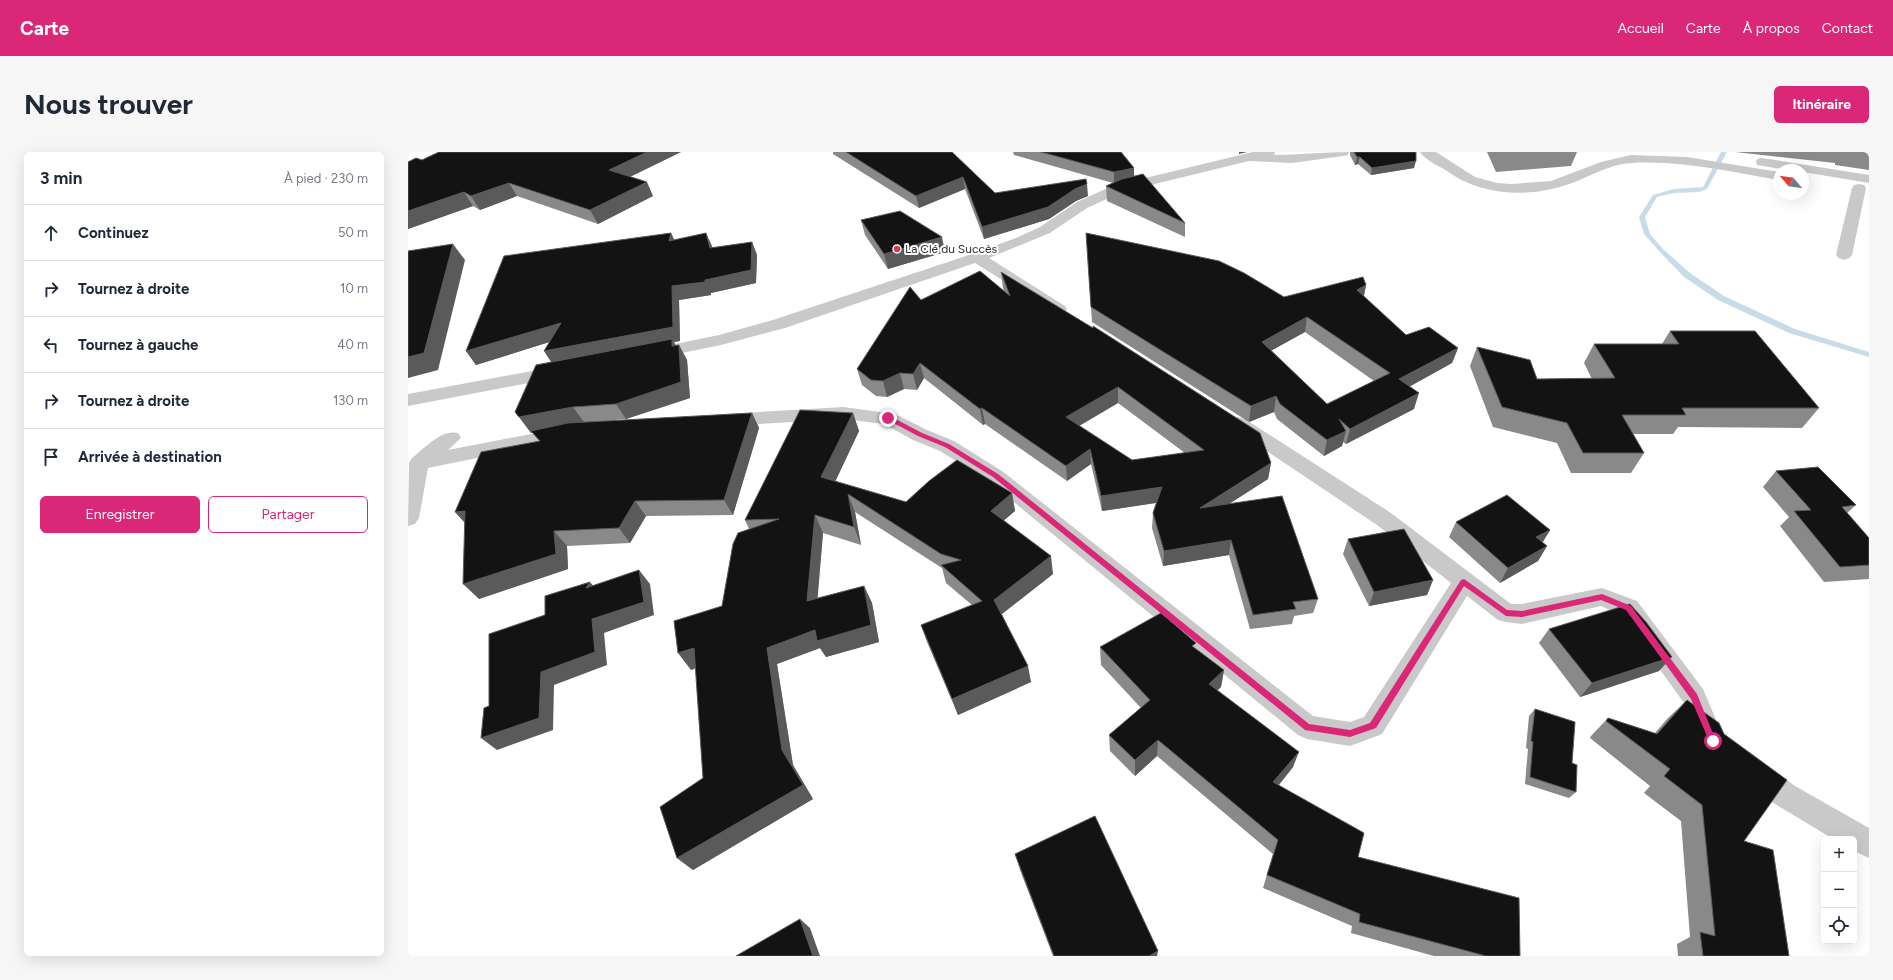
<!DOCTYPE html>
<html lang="fr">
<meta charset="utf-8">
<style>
:root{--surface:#fff;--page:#f6f6f7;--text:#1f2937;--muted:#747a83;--line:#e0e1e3;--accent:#db2777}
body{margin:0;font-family:Figtree,sans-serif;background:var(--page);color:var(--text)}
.controls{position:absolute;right:12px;bottom:12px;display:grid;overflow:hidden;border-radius:6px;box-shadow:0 4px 16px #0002}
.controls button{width:36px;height:36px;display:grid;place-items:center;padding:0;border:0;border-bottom:1px solid var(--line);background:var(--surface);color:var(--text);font:20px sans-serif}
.compass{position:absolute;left:1365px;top:12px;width:36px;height:36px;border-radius:50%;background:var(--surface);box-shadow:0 4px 16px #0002;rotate:299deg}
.stop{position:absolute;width:12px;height:12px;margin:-9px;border:3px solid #db2777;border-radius:50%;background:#fff}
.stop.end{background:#db2777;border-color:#fff;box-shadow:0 1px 4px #0008}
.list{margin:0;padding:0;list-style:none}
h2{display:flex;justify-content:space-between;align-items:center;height:52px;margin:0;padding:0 16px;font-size:17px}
h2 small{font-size:13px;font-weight:400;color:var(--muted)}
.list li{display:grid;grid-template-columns:26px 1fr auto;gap:12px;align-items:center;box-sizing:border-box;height:56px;padding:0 16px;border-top:1px solid var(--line)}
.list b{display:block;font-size:15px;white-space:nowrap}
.list em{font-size:13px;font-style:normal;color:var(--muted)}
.actions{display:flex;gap:8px;padding:12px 16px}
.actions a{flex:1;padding:9px 0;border:1px solid var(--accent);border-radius:6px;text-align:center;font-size:14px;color:var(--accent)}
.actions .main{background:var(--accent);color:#fff}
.icon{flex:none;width:22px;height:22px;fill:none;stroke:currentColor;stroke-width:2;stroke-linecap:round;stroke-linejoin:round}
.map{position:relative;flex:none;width:1461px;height:804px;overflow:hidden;border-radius:6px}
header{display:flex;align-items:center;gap:24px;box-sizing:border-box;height:56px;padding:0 20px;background:var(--accent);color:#fff}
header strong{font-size:19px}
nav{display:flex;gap:22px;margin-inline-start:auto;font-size:14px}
.intro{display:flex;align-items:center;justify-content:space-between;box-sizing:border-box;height:96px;padding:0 24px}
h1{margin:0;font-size:28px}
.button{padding:10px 18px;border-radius:6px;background:var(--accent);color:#fff;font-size:14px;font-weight:700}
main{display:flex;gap:24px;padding:0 24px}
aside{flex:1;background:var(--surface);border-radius:6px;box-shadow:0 4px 16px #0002}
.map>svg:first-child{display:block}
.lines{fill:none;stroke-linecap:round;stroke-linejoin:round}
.stream{fill:#c8dce7;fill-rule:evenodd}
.minor{fill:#c9c9c9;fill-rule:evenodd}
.wall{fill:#898989;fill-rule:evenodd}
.shaded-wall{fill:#5a5a5a}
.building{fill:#131313;stroke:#5a5a5a;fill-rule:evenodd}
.route{fill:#db2777}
.poi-dot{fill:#d53c4c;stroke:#fff;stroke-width:1.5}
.labels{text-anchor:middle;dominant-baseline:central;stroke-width:4;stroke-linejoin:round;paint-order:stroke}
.far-poi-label{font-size:12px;fill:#2c2c2c;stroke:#fff;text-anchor:start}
</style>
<header>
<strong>Carte</strong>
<nav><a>Accueil</a><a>Carte</a><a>À propos</a><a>Contact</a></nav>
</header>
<div class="intro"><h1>Nous trouver</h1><a class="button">Itinéraire</a></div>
<main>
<aside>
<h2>3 min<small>À pied · 230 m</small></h2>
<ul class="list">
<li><svg class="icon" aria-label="ahead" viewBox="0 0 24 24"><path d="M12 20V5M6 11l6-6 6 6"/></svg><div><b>Continuez</b></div><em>50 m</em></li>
<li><svg class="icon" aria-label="right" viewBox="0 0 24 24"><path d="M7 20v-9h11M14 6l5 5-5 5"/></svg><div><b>Tournez à droite</b></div><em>10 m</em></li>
<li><svg class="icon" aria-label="left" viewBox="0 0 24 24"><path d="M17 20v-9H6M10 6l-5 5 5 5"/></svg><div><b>Tournez à gauche</b></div><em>40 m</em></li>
<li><svg class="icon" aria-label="right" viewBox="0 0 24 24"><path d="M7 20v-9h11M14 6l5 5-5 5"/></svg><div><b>Tournez à droite</b></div><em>130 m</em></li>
<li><svg class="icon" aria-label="arrive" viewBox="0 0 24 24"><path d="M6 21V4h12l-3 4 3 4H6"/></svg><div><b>Arrivée à destination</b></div></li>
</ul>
<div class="actions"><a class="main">Enregistrer</a><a>Partager</a></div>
</aside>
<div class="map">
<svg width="1461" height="804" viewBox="0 0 1461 804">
<rect width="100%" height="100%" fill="#fff"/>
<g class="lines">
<path class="stream" d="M1313,0H1319L1299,37L1291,40L1266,41L1249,45L1237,65L1242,82L1255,97L1282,121L1316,144L1387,177L1461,200V205L1381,181L1310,148L1276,125L1251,99L1236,82L1231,65L1245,43L1266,37L1295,35Z"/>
<path class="minor" d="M845,0H867L866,3C891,3 916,0 941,0L940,3L935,4L884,11L841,9L714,40L679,56L642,81L581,106L657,154L659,157L657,160L651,162L645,160L567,111L377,176L313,193L244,207L238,206L235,202L238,198L311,183L365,168L564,102L608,86L632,75L669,50L704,34Z
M1012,0H1028L1067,25L1089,31L1103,32L1143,29L1193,10L1223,3L1279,5L1371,20V28C1323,20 1273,8 1224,11C1202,12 1183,24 1164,31C1124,46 1074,45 1039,19C1031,14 1017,8 1012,0Z
M1354,6L1461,23V31L1395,20V18H1380L1349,13L1348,10L1349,7Z
M1451,32L1456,33L1458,36L1444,103L1441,106L1436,108L1431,106L1428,103L1444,36L1446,33Z
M151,214L157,216L160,220L157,224L0,254V242Z
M435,255L487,262L519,278L546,289L594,319L905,564L942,570L956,565L1043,431L969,373L823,275L821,271L823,267L830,265L837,267L983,361L1103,452H1114L1194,436L1229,449L1295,537L1315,584L1311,592L1302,596L1293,592L1276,551L1213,463L1193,454L1114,472L1098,470L1090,468L1059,444L974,582L942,594L899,587L890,583L580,329L532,299L505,288L476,272L435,267L317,274L310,272L308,268L310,264L317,262Z
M159,275L166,276L169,281L166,286L20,316L11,366L7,372L0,374L1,311L4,306C17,296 33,277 50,281L53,286L40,298Z
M1348,609L1358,613L1387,634L1461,676V706L1446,699V687H1425L1367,652L1338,631L1334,622L1338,613Z"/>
</g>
<path class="wall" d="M31,0H273L222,25L245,44L190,72L109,44L72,58L65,54L0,77V10L14,8Z
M425,0H544L587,41L680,44L668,49L641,67L576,87L557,37L511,56L425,2Z
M605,0H713L726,16V24L777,71V85L699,49L698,34L705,31L606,3Z
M942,0H1008L1006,16L963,23L950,12L947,13L942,3Z
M1079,0H1169L1163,14L1088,20Z
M1327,0H1461V18L1427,13V11Z
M453,68L537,100L480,117L457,83Z
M263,81L266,88L304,94V96L344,90L349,103L348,131L303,141V143L271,148L272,189L266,190L267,193H271L279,208L282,246L218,267L185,270L344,261L351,276L325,363L238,364L222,391L159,394L160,417L71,447L57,371L47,360L131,289L124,280L123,281L119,275L107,260L143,210L141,190L68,213L58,199Z
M679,95L876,145L958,133L956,144L998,183L1050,196L1044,211L1001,235L1006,257L938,292L935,290L934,294L916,304L869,267L866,260L841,270L684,170ZM897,180L966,229L919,252L863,198Z
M593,120L863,311L860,327L821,352L910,447L905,461L886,464L884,472L842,477L821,403L755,414L744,376L745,361L748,351L694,359L683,312L659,329L577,272L575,273L516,226L509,238L496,237L479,245L468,244L454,233L449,217L513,148L596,139L595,136ZM710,251L777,301L724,308L671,274Z
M1262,179L1411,256L1394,276L1270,275L1265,282H1225L1236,301L1223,321H1163L1149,291L1085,275L1062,214L1069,195L1129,227H1184L1176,211L1186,192H1254Z
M445,261L451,279L427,329L498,350L604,341L607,359L596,368L645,422L594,462L623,530L550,563L519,490L513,473L564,453L538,431L534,416L447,360L453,393L415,381L409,446L456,434L464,451L471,490L418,505L412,496L369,512L385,613L405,647L285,718L269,706L295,626L288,516L283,518L314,454L341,377L337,368Z
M1368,319L1448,353L1439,361L1461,386V427L1416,430L1372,374L1381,365L1355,335Z
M1048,370L1142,378L1134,391L1139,394L1130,409L1092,431L1041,385Z
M940,387L1025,428L1019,443L961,454L935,402Z
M1141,477L1251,519L1172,545L1131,491Z
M692,495L787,496L816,518L813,535L809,539L885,615L871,633L950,705L1112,804H1026L943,781L944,774L855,736L865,702L749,604L727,624L702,599L701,583L733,556L693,513Z
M1279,548L1336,689L1381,804H1270L1269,792L1282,785L1273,669L1236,641L1242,634L1182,586L1183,584L1200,566L1247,581L1260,566Z
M1127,557L1164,611L1168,640L1161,646L1117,632L1120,597L1118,596L1121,564Z
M607,702L749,804H645L612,718Z"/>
<path class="shaded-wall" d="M239,0H273L207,32L201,18Z
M831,0H839L831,2Z
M949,5H952L950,12L947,13Z
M1008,9L1006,16L963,23L964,16Z
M726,16V27L706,32V20Z
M555,25L557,37L511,56L508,44Z
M239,30L245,44L190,72L182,58Z
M101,31L109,44L72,58L63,44Z
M679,32L680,44L668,49L641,67L576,87L574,75Z
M56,40L65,54L0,77V59Z
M263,81L269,94L261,89Z
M298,81L304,94L307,109L302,96Z
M534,85L537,100L480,117L476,102Z
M344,90L349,103L348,131L303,141V143L271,148L272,189L266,190L272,201L271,193L279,208L282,246L218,267L208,252L264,194L145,213L136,199L264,134L297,128Z
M45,92L57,108L30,218L0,226V205Z
M958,133L955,148L949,138Z
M899,165L897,180L852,205L854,190Z
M153,171L161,184L68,213L58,199Z
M1050,196L1044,211L986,243L991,227Z
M512,211L516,226L509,238L505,222Z
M492,221L496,237L479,245L475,229Z
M710,235V251L659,281L658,265Z
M1011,241L1006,257L938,292L942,277Z
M868,244L866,260L841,270L843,254Z
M165,255L176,270L123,281L111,265Z
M574,256L577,272L575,273L572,257Z
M344,261L351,276L325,363L316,348Z
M445,261L451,279L421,343L413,325Z
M938,279L934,294L916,304L919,288Z
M682,297L683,312L659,329L658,314Z
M863,311L860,327L791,371L792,356Z
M754,335V350L694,359L693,344Z
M604,341L607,359L587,376L583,359Z
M440,342L447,360L453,393L446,375Z
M227,349L238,364L222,391L211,376Z
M57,359L61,375L47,360Z
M407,363L415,381L408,466L399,449Z
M1142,378L1133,393L1128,385Z
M146,379L159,394L160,417L71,447L55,432Z
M823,388L821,403L755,414L756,399Z
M1139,394L1130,409L1092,431L1100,416Z
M643,404L645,422L590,465L586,448Z
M231,418L242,432L246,463L196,481L199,513L146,533L145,578L89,598L73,586L133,520Z
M1025,428L1019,443L961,454L966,440Z
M182,430L193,443L178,436Z
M456,434L464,451L471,490L418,505L412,496L369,512L385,613L405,647L285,718L269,706L374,598L359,496Z
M286,496L299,512L283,518L270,501Z
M1264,505L1251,519L1172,545L1184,531Z
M620,514L623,530L550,563L544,547Z
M816,518L813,535L798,549L801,532Z
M750,588L749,604L727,624V608Z
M891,600L885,615L861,645L865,630Z
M392,767L402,776L412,804H405Z
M750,799L749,804H741Z"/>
<path class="building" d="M31,0H239L201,18L239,30L182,58L101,31L63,44L56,40L0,59V10L8,6L14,8Z
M438,0H544L587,41L678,27L679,32L667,37L640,55L574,75L555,25L508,44Z
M633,0H713L726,16L706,20Z
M946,0H1008V9L964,16L952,5H949Z
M735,22L777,71L698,34L714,27Z
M492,59L534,85L476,102L453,68Z
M263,81L261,89L298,81L302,96L344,90L343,118L297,128V130L264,134L265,175L136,199L153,171L58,199L96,104Z
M678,81L811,109L836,121L876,145L955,125L958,133L949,138L998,183L1021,175L1050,196L991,227L1011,241L942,277L931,267L938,279L919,288L872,252L868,244L843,254L683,155ZM899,165L982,221L919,252L854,190Z
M45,92L16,201L0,205V99Z
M572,119L602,144L593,120L685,176V174L852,281L863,311L792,356L874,344L910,447L885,450L888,457L845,463L823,388L756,399L745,361L754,335L693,344L682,297L658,314L574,256L572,257L512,211L505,222L492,221L475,229L463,228L449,217L502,135L513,148ZM710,235L796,298L724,308L658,265Z
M1262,179H1347L1411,256H1274L1278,263H1214L1236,301H1175L1159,271L1094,255L1069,195L1122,208L1129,227L1207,226L1186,192H1271Z
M264,187V194L271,193L273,230L208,252L165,255L111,265L107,260L128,213Z
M392,258L445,261L413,325L498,350L521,329L549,308L604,341L583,359L643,404L586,448L620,514L544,547L513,473L574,449L533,413L553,408L533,402L440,342L446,375L407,363L399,449L456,434L463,473L409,489L407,478L359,496L374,598L395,633L269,706L252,655L295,626L286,496L270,501L266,469L314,454L325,392L330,381L371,367L337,368Z
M344,261L316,348L227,349L211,376L146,379L148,402L55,432L57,359L47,360L73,300L132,289L123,279L160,271Z
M1410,315L1448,353L1434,355L1461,386V413L1432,415L1386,359L1403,358L1368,319Z
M1099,343L1142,378L1128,385L1139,394L1100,416L1048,370Z
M996,377L1025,428L966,440L940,387Z
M231,418L236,450L184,467L187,500L133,520L131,566L73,586L76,556L81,554V482L137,463V444L182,430L178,436Z
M1222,452L1238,470L1264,505L1184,531L1141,477Z
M753,461L788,491L784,494L816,518L801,532L891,600L865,630L956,681L950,705L1111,746L1112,804H1078L951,770L952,762L859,723L870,688L750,588L727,608L701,583L742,548L692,495Z
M1279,548L1311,571L1316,582L1379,628L1336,689L1365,698L1381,804H1295L1292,780L1307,784L1294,653L1256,624L1262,617L1198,569L1200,566L1249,582Z
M1127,557L1167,570L1164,611L1169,613L1168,640L1122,625L1125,590L1123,589Z
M687,664L750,799L741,804H646L607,702Z
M392,767L405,804H328Z"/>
<path class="route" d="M478,264H482L514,281L541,292L590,322L901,572L942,578L962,571L1053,428L1056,427L1099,458L1114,459L1194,442L1223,454L1289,542L1308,589L1307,591H1302L1283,547L1218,458L1193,448L1114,465L1098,464L1056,434L968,576L942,585L897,578L585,325L537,295L510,284L478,267Z"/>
<circle class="poi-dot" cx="489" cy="97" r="4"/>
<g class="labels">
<g class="far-poi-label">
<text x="497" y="97">La Clé du Succès</text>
</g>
</g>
</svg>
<div class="controls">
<button>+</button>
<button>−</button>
<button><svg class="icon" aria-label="locate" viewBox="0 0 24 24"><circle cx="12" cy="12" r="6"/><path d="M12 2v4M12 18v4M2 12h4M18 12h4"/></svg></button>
</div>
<svg class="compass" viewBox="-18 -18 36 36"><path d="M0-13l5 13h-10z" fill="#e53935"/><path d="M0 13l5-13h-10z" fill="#747a83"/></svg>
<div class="stop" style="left:1305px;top:589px"></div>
<div class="stop end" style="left:480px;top:266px"></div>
</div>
</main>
